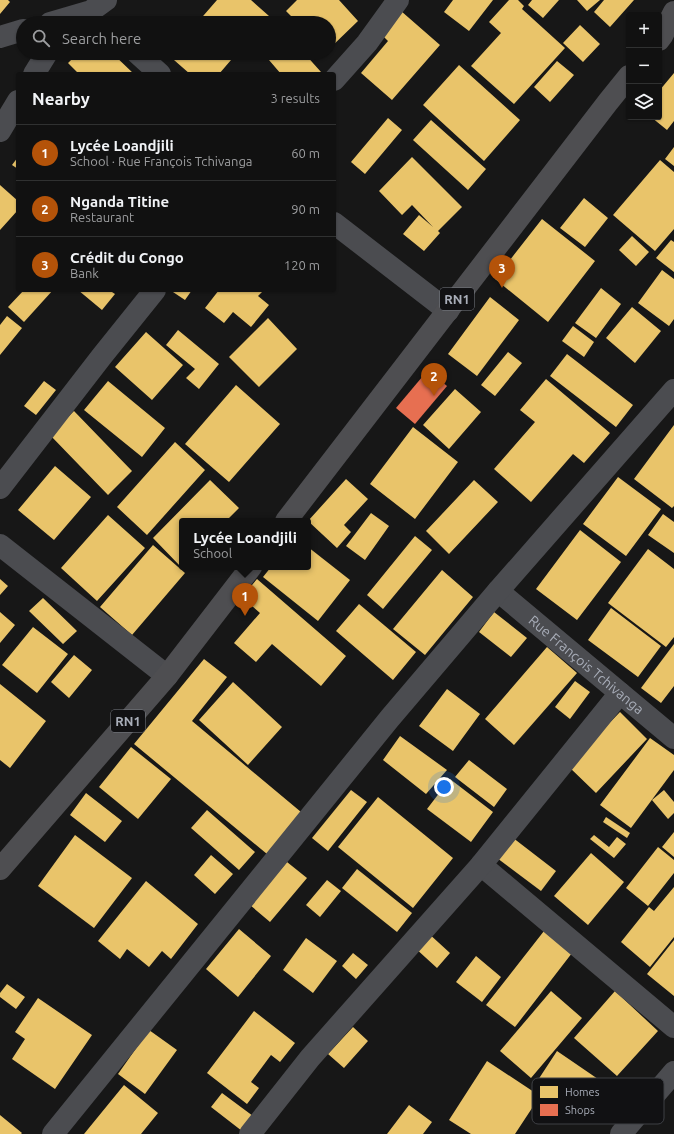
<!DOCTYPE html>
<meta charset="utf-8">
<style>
:root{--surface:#111;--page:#1e1f1f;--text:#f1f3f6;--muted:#9c9d9f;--line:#303131;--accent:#b45309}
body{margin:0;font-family:Ubuntu,sans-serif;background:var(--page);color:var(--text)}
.controls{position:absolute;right:12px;top:12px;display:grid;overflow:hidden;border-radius:4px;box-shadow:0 1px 3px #0004}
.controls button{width:36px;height:36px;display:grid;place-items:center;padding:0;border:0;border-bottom:1px solid var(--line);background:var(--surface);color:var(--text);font:20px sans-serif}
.you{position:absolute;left:444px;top:787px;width:14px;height:14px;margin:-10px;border:3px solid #fff;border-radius:50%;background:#1a73e8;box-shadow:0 0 0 6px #1a73e833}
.badge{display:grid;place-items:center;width:26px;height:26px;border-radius:50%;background:var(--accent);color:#fff;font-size:13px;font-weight:700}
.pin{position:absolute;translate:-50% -33px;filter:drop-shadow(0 1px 2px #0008)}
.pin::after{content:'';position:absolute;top:21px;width:14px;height:12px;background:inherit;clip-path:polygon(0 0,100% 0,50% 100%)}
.popup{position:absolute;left:179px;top:518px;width:132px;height:52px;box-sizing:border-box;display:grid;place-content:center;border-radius:4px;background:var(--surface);filter:drop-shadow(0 1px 3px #0005);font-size:13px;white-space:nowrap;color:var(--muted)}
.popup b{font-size:15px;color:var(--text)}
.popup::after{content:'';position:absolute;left:50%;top:100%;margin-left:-8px;border:8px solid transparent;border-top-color:var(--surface)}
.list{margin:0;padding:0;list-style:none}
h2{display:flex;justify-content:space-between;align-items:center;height:52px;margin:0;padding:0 16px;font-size:17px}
h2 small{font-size:13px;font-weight:400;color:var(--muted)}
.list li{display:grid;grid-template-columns:26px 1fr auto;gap:12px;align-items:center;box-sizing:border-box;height:56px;padding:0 16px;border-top:1px solid var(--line)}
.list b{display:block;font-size:15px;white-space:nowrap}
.list p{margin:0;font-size:13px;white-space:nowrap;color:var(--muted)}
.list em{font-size:13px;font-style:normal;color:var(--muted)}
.icon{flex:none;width:22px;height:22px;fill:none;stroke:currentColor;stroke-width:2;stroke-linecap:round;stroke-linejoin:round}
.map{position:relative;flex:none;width:674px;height:1134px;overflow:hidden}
.search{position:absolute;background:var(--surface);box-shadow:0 1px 3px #0004;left:16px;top:16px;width:320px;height:44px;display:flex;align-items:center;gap:10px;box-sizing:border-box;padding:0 14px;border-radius:22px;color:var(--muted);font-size:15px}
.panel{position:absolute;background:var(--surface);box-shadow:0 1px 3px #0004;left:16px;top:72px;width:320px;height:220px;border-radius:4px}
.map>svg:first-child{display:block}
.homes{fill:#e9c46a}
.shops{fill:#e76f51}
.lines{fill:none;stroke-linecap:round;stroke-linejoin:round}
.street{stroke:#4b4c50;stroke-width:22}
.highway{stroke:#4e4e51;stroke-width:22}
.labels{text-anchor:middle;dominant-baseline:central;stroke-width:4;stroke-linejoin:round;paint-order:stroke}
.shield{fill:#111113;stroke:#7b7e86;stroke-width:1}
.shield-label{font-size:13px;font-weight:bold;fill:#a8adb8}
.street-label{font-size:14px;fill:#a8adb8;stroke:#111113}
.key{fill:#111113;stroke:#3e4045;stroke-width:1}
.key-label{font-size:11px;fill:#a8adb8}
</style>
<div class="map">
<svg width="674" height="1134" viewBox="0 0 674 1134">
<rect width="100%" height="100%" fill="#171717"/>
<path class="homes" d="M0,0H8L10,2L0,14Z
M217,0H251L269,16L263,23H197Z
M297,0H339L358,21L329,49V23H298L286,11Z
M453,0H493L469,31L444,12Z
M509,0H518L524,6L522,9L565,48L514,104L471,66L501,33L489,22Z
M532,0H559L543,18L528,5Z
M577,0H600L587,11Z
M604,0H634L610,27L594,12Z
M401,11L440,45L392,100L361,73L388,41L382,35Z
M580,25L600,44L583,62L563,43Z
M78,53H112L134,74H79L68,63Z
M166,53H237L219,74H190Z
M277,53H304L321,72L319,74H281L269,60Z
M557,61L574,75L550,102L534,87Z
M459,65L520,120L484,161L423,105Z
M674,73V121L667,130L651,117H659V91Z
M388,118L402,130L365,174L351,162Z
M431,120L486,169L468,190L413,140Z
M674,147V166L665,159Z
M18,157V169L12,165Z
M412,157L462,207L438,231L440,233L424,251L403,234L419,215L433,227L412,205L402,215L379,191Z
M660,160L674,172V229L655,251L613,215Z
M0,185L18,201V210L0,230Z
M584,198L608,218L585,247L560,228Z
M542,219L595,261L548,322L495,279Z
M632,236L649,252L636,266L619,250Z
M671,240L674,242V272L656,258Z
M662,270L674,279V319L669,326L638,303Z
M601,288L621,304L596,338L575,323Z
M24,290H53L24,322L8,307Z
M78,290H109L115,294L102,310Z
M170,290H192L185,300Z
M219,290H260L262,292L258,296L269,305L251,327L233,312L224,323L205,308Z
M490,297L519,320L477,376L448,354Z
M632,307L661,331L635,363L606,338Z
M7,316L22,328L0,355V325Z
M268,318L297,349L259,387L229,357Z
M573,326L594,342L584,357L562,341Z
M178,330L219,364L199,389L186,378L195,369L166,345Z
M146,332L183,365L152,400L115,367Z
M508,352L522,363L495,396L481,385Z
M567,354L633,405L616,427L550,376Z
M546,379L610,433L584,463L573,454L531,502L494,469L535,422L520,410Z
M44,381L56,390L36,415L24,406Z
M108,381L165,428L142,457L84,410Z
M236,385L280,424L229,482L185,444Z
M455,389L481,412L449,449L423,425Z
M74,411L132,471L108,495L50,435Z
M674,425V506L672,508L634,479Z
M413,427L458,462L415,519L370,484Z
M175,442L205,470L147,535L117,507Z
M55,466L91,497L54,540L18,510Z
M618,477L661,509L626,556L583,524Z
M346,479L368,499L344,525L351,532L337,548L308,521Z
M210,480L239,508L226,521H182L181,567L153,538Z
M474,480L498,502L449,554L426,531Z
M371,513L389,526L365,560L346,546Z
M663,514L674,522V553L648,535Z
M108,515L145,548L97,601L61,568Z
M580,530L621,562L577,620L536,589Z
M415,536L432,550L383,609L367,595Z
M153,545L185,573L132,635L100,607Z
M308,547L350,580L318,621L263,577L271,567H308Z
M648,549L674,569V637L666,647L608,603Z
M442,570L473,597L425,655L393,629Z
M0,579L8,586L0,595Z
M257,579L346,656L321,686L272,644L256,662L234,643L260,613L242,597Z
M43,598L77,631L63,644L29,611Z
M359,604L416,652L393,680L336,631Z
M611,608L661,646L638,677L588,640Z
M0,612L15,625L0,643Z
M494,612L527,638L511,657L479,632Z
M33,627L68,654L37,693L2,665Z
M674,644V686L661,703L641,688Z
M547,647L577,673L514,745L485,719Z
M74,655L92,670L69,698L51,682Z
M204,659L227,677L192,721L301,812L267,854L134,744Z
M575,681L590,692L570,719L555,707Z
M233,682L282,727L248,765L199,720Z
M0,684L46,721L10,768L0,760Z
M447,689L480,714L453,751L419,726Z
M620,712L647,739L596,793L568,766Z
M400,736L447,770L426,794L383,760Z
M650,738L674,755V770L631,828L600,805Z
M131,747L171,779L138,819L99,787Z
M469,760L507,789L494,807L455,777Z
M450,779L493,812L471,842L427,809Z
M351,790L367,802L328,851L312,838Z
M664,790L674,802V813L668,819L652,800Z
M86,793L122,821L105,842L70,815Z
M378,797L453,858L413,908L338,847Z
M207,810L255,852L239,870L191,828Z
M606,817L630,833L627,838L603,822Z
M674,832V857L662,847Z
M508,834L556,871L541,891L493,855Z
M75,835L132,878L94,928L38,886Z
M594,835L609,847L617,837L626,844L614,858L590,839Z
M658,847L674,860V873L648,906L626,888Z
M591,853L624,882L588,925L554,896Z
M211,855L233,874L215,894L194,875Z
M287,862L307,878L270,922L250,905Z
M357,869L412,913L397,932L342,888Z
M327,880L341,891L320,917L306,905Z
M146,881L198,924L171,959L162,951L149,967L127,949L120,959L98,941Z
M674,887V937L650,967L621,942L649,907L654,911Z
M239,929L271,956L238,997L206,969Z
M544,931L572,953L515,1027L486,1005Z
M427,932L450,953L437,968L414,947Z
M306,938L337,961L313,993L283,970Z
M674,940V996L647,974Z
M353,953L368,965L356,979L342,966Z
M476,956L501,977L482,1002L456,982Z
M7,984L25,997L16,1009L0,997V993Z
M551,991L582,1018L531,1078L500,1051Z
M615,991L658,1031L617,1076L574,1038Z
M38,998L92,1035L55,1089L12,1059L25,1039L15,1032Z
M254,1011L295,1043L280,1062L271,1055L251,1082L259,1088L247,1104L207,1073Z
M353,1027L368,1041L344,1068L328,1054Z
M149,1030L177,1050L145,1094L118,1074Z
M557,1051L617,1092L597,1122L538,1080Z
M487,1061L540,1096L515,1134H471L449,1120Z
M124,1085L158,1113L141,1134H84Z
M222,1093L253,1116L242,1131L211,1107Z
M409,1105L432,1122L423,1134H387Z
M0,1115L22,1133L21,1134H0Z"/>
<path class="shops" d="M428,370L447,386L415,424L396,408Z"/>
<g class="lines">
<g class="street">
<path d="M50,23L91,11L106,0"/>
<path d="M0,37L23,30"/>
<path d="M137,53L160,74"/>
<path d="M34,74L47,53"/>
<path d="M334,80L367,43L398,0"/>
<path d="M0,131L18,101"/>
<path d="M334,223L448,311"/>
<path d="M0,488L102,356L155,290"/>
<path d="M0,545L167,676"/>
<path id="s1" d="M498,591L674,738"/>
<path d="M481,865L674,1027"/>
<path d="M53,1134L390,718L498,591L674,390"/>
<path d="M250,1134L310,1058L481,865L620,693"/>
<path d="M621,1134L674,1072"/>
</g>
<path class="highway" d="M659,40L662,36L674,12
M286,521L608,102L629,76
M0,869L167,676L251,567"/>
</g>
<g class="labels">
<g class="shield">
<rect x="440" y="288" width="34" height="22" rx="3"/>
<rect x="111" y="710" width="34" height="22" rx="3"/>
</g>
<g class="shield-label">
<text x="457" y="299">RN1</text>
<text x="128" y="721">RN1</text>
</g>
<g class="street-label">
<text stroke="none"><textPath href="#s1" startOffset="115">Rue François Tchivanga</textPath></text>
</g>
</g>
<rect x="532" y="1078" width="132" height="46" rx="6" class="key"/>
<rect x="540" y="1086" width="18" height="12" fill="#e9c46a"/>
<rect x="540" y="1104" width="18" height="12" fill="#e76f51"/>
<g class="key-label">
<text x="565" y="1096">Homes</text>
<text x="565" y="1114">Shops</text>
</g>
</svg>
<div class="controls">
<button>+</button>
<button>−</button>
<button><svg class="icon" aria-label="layers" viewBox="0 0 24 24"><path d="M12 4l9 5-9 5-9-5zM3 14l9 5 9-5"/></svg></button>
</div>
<div class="you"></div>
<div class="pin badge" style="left:245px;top:616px">1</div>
<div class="popup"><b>Lycée Loandjili</b>School</div>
<div class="pin badge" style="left:434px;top:396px">2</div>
<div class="pin badge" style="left:502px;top:288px">3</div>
<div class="search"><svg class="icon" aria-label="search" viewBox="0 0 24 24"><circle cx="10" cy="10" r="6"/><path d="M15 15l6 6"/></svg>Search here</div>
<section class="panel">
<h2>Nearby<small>3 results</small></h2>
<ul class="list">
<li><span class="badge">1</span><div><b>Lycée Loandjili</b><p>School · Rue François Tchivanga</p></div><em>60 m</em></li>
<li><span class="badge">2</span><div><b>Nganda Titine</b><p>Restaurant</p></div><em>90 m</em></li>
<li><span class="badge">3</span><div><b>Crédit du Congo</b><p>Bank</p></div><em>120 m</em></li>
</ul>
</section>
</div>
